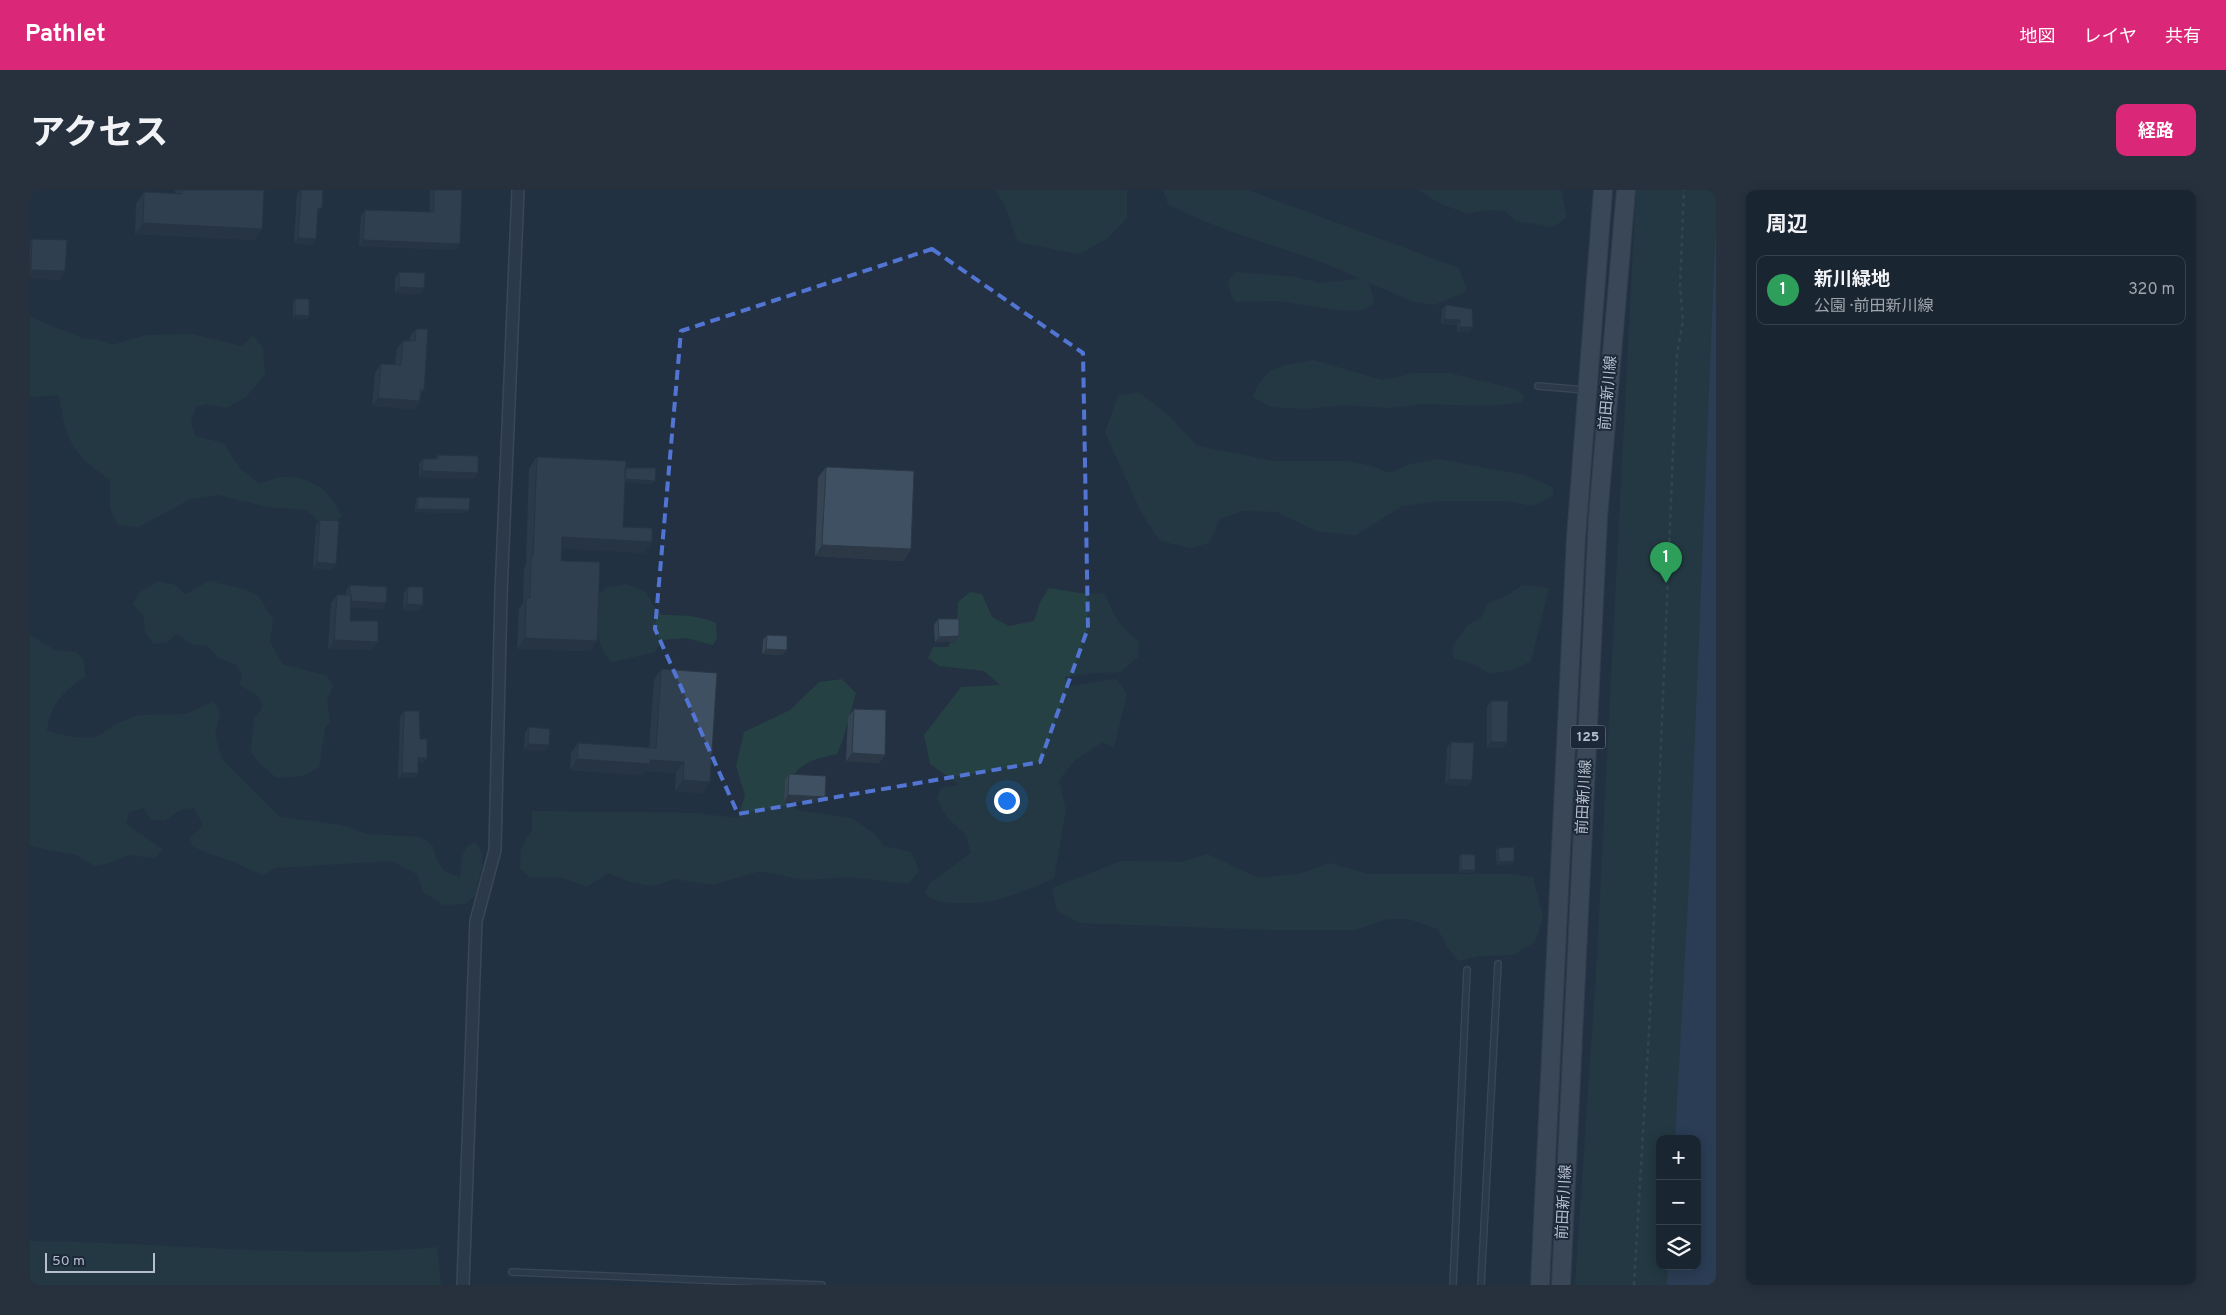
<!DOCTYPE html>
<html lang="ja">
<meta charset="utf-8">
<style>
:root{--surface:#1a2532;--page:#27313e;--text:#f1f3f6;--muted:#9fa5ac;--line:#38424d;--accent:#db2777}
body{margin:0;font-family:Overpass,"Noto Sans JP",sans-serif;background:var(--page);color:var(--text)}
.controls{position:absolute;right:15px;bottom:15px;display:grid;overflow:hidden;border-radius:10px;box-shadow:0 2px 12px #0003}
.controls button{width:45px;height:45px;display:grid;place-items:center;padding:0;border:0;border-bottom:1px solid var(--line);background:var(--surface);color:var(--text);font:25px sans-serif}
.scale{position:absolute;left:15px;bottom:12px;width:110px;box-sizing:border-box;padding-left:5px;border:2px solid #b4becc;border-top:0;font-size:14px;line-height:18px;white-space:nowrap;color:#b4becc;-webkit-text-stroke:4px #1c2837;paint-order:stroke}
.you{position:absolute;left:976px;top:610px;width:18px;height:18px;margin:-12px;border:4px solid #fff;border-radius:50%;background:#1a73e8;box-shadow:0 0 0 8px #1a73e833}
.badge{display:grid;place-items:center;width:32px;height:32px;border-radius:50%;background:var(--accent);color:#fff;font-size:16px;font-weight:700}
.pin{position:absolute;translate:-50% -41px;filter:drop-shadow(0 1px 2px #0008)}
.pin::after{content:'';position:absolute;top:26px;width:18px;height:15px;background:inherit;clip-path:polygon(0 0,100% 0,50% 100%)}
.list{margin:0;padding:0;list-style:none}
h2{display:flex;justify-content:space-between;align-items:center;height:65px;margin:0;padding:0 20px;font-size:21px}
h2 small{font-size:16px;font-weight:400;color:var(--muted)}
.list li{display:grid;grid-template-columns:32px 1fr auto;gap:15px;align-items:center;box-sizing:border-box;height:70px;margin:0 10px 10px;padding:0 10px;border:1px solid var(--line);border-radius:10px}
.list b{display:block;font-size:19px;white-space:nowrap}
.list p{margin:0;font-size:16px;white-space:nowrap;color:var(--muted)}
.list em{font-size:16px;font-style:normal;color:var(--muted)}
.icon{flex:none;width:28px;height:28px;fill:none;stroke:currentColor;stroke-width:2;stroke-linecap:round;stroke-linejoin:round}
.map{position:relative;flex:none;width:1686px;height:1095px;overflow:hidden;border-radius:10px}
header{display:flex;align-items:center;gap:30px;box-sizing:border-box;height:70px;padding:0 25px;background:var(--accent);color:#fff}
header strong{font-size:24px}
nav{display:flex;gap:28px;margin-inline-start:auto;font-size:18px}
.intro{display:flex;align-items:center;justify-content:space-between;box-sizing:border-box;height:120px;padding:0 30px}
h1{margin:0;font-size:35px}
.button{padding:12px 22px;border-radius:10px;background:var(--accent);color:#fff;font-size:18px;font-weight:700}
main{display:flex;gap:30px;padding:0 30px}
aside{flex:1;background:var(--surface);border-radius:10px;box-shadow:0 2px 12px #0003}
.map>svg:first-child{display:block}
.green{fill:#254143;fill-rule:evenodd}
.water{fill:#354d6b}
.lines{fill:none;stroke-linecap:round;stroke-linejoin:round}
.lane-casing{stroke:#55616f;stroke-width:8}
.street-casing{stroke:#55616f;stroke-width:14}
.primary-casing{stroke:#414c5b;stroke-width:20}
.path{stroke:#435e60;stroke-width:2.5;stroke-dasharray:4 4;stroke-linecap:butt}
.lane{stroke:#384352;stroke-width:5.5}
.street{stroke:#384352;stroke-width:11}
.primary{stroke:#566272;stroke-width:18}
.wall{fill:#364554}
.shaded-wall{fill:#2c3845}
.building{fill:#3f5062;stroke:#2c3845}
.marked{fill:none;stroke:#5275d4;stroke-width:4;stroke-dasharray:10 6;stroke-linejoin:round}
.labels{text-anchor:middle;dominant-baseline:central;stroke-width:4;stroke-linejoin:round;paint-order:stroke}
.shield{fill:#1c2837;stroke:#86919f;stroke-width:1}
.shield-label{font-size:14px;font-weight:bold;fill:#b4becc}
.street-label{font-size:15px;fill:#b4becc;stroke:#1c2837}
</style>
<header>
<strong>Pathlet</strong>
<nav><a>地図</a><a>レイヤ</a><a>共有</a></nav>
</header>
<div class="intro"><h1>アクセス</h1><a class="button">経路</a></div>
<main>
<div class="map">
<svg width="1686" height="1095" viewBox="0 0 1686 1095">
<rect width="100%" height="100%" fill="#233142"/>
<path class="green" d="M965,0H1097V28L1078,48L1049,64L988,52L975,15Z
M1133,0H1218L1429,78L1437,101L1404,115L1382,111L1339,93C1340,99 1346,109 1342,115C1332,128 1271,114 1256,112C1239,110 1222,112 1206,112L1201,105L1198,91L1206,82L1266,87L1290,93L1330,89C1268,58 1199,47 1138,14Z
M1389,0H1531L1537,27L1523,37L1486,31L1475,21L1458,20L1438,24L1409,13Z
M1606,0H1686V1095H1545L1566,785ZM1630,949H1667V1076H1630Z
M0,127L52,148L69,150L81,155L117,145L162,144L211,156L223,146L233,157L235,184L217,206L197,218L176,214L166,217L161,232L165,246L193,253L210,278L230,294C238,291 246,287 253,287C278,285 304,303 311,326L306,332L296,338L276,320L238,317L188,305L160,309L109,337L88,335L80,318V290C41,262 37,253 29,205L0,207Z
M1283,170L1352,190L1386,183H1419L1485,199L1494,206L1492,212L1460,216L1392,214L1358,218L1313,215L1274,219L1241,217L1223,207C1236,173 1251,177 1283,170Z
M1108,202L1136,223L1167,256L1245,271H1316L1342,276L1360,283L1380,274L1408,269L1494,285L1522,297L1524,305L1502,316L1476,311H1409L1372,316L1326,345L1286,341L1247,322L1212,321L1190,329L1179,353L1161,358L1130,351L1112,324L1075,242L1088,206Z
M128,391L145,395L156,404L179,391L217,400L228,406L243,429L240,452L252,474L297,486L303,495L297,511L300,532L295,538L289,577L274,586L247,588L231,575L221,562L224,529L233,517L229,507L210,495L212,486L207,475L188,468L178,456L161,454L147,444L137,452L124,454L115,443L114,426L103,414L109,403Z
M596,394L616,402L623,415L632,425C652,425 667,425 686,433L687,448L683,455L656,448L632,450L625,462L582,472C562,454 568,428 569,404L575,398Z
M1493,395L1519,398L1501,471L1484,479L1460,484L1444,474L1424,468L1422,458L1438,435L1451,428L1458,413L1474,407Z
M1019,398L1050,403L1075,404C1084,426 1089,437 1109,451L1108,467L1090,482L1067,483L1035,487L1039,496L1086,489L1097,503L1084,558L1073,552L1045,570L1029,590L1036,620L1024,688C992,703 963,715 927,713C915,713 904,713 895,703L900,693L941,663L936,645L918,628L907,610L910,598L929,595L900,574L894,545L931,497L970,495L954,481L909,476L898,468L903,457H918L927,438L928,412L940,402L952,404L962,427L979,436L1004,431L1010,412Z
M0,445L25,460L46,462L54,470L55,487C34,499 19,517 17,541L43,547L65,548L88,533L109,525L156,524L183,512L190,522L185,546L192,569L250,627L311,635L338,644L391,647L403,656L406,669L413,680L430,688C432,674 429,657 446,652L452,663V677L445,706L435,714L414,715L393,702L387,684L361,671L245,678L233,685C222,682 214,676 204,672C190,666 175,663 162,656L160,648L173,635L164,618L149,620L135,631L121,630L114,618L99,622L96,634L132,659L125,668L98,665L80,673L65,676L46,665L0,656Z
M812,489L826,503L812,552L807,564C771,572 761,577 756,614L772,621L821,628L845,644L854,656L881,662L889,680L879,694L819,687L776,690L730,681L681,695L645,689L622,696L600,692L578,683L557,697L533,688L500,687L490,679L491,658L502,640V621L664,623L708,628L715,605L706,576L714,542L760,520L789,492Z
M1177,664L1228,688L1270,684L1299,673L1338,684H1480L1503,687L1513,727L1505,752L1483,765L1448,766L1429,771L1417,757L1408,739L1378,729H1358L1325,740H1239L1050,733L1027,721L1022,698L1091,671L1153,672Z
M0,1051C135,1052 272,1070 407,1057L411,1095H0Z"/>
<path class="water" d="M1686,33V1095H1637L1638,1076H1667V949H1645L1659,695Z"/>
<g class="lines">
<defs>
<path id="lane" d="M1508,196L1555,200
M482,1082L792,1095
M1423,1095L1437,780
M1451,1095L1468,774"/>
<path id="street" d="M433,1095L446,731L465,660L471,404L488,0"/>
<path id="primary" d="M1510,1095L1546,348L1573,0
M1531,1095L1568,327L1596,0"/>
</defs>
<use href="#lane" class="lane-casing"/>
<use href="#street" class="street-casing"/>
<use href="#primary" class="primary-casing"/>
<path class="path" d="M1604,1095L1620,824L1647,164L1653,131L1650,96L1654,0"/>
<use href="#lane" class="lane"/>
<use href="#street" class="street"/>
<use href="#primary" class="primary"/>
</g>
<path class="wall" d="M145,0H234L232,39L224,50L105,44L106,14L114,2L145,4Z
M270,0H293L287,24L282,55L264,53L267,4Z
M400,0H432L426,60L329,56L331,26L335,20L400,22Z
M2,49L30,90L0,88V52Z
M369,82L394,98L390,104L365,103V88Z
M265,109L277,129L263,128V112Z
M1416,115L1443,137L1439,142H1427V135L1411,134L1412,120Z
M386,139L394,200L390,205V211L384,219L342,216L345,183L351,174L365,175L367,159L373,151H380V147Z
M408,265L444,289L389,287V274L393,269H405Z
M507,267L595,278L623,294L595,292L593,337L622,352L614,363L531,358V371L560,461L487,459L489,419L493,413L494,378L496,375L499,278Z
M796,277L881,359L873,371L785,366L788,288Z
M388,307L437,323L385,322L386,309Z
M290,330L306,374L302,380L283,378L286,335Z
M320,395L352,419L321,417L320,431L342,460L298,459L301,413L307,405H316V401Z
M378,397L393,415L389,421L373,420L374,403Z
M908,429L929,446L925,452H905L904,435Z
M737,445L753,465L732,464L733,450Z
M631,479L680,592L672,603L645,601L646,583L615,581L612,585L540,580L541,563L548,553L619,558L624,490Z
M1461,511L1477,552L1473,558H1457V517Z
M824,519L855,565L849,573L816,571L818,527Z
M374,521L390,549L393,573H388V583L385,588H368L370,527Z
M499,537L519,555L515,561L494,560L495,543Z
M1421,552L1442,590L1438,596L1415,594L1417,558Z
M759,584L795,607L791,613L754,611L755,590Z
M1468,658L1482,674L1467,675L1466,661Z
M1431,664L1443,683H1429V667Z"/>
<path class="shaded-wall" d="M288,18H292L288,24L284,23Z
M113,33L232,39L224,50L105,44Z
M268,48L286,49L282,55L264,53Z
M333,50L430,54L426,60L329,56Z
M1,80L35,81L30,90L0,88V81Z
M369,97L394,98L390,104L365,103Z
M265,125L279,126L277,129L263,128Z
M1414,129L1430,130L1427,135L1411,134Z
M1430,137H1443L1439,142H1427Z
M348,208L390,211L384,219L342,216Z
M392,281L448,283L444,289L389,287Z
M591,289L625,291L623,294L589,292Z
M387,319L439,320L437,323L385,322Z
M532,347L622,352L614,363L524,358Z
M792,355L881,359L873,371L785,366Z
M287,372L306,374L302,380L283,378Z
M320,411L356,413L352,419L316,417Z
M377,414L393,415L389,421L373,420Z
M929,446L925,452H905L909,447Z
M495,448L567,451L560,461L487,459Z
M304,450L348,452L342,460L298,459Z
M736,459L757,460L753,465L732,464Z
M1461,552H1477L1473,558H1457Z
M498,554L519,555L515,561L494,560Z
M822,563L855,565L849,573L816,571Z
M388,568H397L393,573H385Z
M547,569L620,570L654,572L646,583L615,581L612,585L540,580Z
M372,583H388L385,588H368Z
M1419,589L1442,590L1438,596L1415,594Z
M653,590L680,592L672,603L645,601Z
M758,605L795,607L791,613L754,611Z
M1484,671L1482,674L1467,675L1469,672Z
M1431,680H1445L1443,683H1429Z"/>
<path class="building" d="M152,0H234L232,39L113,33L114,2L152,4Z
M271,0H293L292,18H288L286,49L268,48Z
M404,0H432L430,54L333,50L335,20L404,22Z
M2,49L37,50L35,81L1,80Z
M369,82L395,83L394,98L369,97Z
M265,109H279V126L265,125Z
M1416,115L1442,119L1443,137H1430V130L1414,129Z
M386,139H398L394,200H390V211L348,208L351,174L371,175L373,151H385Z
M408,265L448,266V283L392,281L393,269H408Z
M507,267L596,271L593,337L622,338V352L532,347L531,371L570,372L567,451L495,448L496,408H500L501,367H503Z
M796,277L884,281L881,359L792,355Z
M595,278H626L625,291L595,289Z
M388,307L440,308L439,320L387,319Z
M290,330L309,331L306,374L287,372Z
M320,395L357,397L356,413L321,411V405H320Z
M378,397H393V415L377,414Z
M307,405H321L320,431H348V452L304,450Z
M908,429H929V446L909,447Z
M737,445L757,446V460L736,459Z
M631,479L687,483L680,592L653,590L654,572L620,570V574L547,569L548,553L626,558Z
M1461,511H1478L1477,552H1461Z
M824,519L856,520L855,565L822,563Z
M374,521H389L390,549H397V568H388V583H372Z
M499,537L520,539L519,555L498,554Z
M1421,552L1444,553L1442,590L1419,589Z
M759,584L796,586L795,607L758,605Z
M1484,657V671L1469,672L1468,658Z
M1431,664L1445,665V680H1431Z"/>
<path d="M0 0H1686V1095H0ZM902,59L1053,163L1058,438L1010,572L708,624L625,439L651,141Z" fill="#233142" fill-opacity=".55" fill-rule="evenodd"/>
<path class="marked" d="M902,59L1053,163L1058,438L1010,572L708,624L625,439L651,141Z"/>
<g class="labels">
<rect class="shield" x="1540.5" y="535.5" width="35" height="23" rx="4"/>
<g class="shield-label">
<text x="1558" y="547">125</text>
</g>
<g class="street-label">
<text transform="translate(1579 203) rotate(-85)">前田新川線</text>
<text transform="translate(1555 607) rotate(-87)">前田新川線</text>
<text transform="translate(1535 1012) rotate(-87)">前田新川線</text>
</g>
</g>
</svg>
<div class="controls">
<button>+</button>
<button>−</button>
<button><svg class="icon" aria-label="layers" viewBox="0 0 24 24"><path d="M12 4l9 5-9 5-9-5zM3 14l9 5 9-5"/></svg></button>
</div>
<div class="scale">50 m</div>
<div class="you"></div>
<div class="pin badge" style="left:1636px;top:393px;background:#2e9e5b">1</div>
</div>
<aside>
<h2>周辺<small></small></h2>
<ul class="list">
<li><span class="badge" style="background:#2e9e5b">1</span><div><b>新川緑地</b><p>公園 · 前田新川線</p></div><em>320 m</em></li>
</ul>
</aside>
</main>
